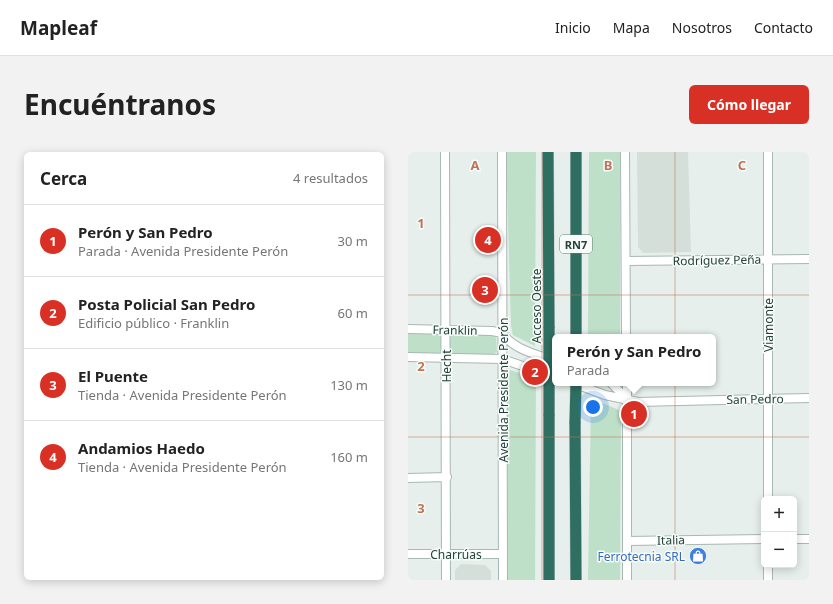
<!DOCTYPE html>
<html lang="es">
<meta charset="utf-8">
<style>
:root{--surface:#fff;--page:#f2f2f2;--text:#222;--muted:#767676;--line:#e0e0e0;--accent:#d93025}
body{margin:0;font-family:"Noto Sans",sans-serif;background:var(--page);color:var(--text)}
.controls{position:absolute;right:12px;bottom:12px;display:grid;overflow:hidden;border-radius:6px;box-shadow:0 2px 10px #0003}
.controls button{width:36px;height:36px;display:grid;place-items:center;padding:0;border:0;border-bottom:1px solid var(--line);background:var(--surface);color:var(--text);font:20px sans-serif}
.you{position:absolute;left:185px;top:255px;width:14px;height:14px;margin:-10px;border:3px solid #fff;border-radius:50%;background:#1a73e8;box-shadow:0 0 0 6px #1a73e833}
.badge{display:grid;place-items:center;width:26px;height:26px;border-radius:50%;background:var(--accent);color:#fff;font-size:13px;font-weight:700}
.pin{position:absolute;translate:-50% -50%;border:2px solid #fff;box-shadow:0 1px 4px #0006}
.popup{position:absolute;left:144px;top:182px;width:164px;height:52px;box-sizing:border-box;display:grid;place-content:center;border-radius:6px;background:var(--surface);filter:drop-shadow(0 1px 3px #0005);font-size:13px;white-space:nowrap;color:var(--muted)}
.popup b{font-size:15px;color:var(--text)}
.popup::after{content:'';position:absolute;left:50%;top:100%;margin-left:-8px;border:8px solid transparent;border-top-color:var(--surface)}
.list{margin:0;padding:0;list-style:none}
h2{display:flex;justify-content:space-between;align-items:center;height:52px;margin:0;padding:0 16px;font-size:17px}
h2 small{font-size:13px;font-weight:400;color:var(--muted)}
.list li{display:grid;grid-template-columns:26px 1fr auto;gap:12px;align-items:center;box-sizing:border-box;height:72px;padding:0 16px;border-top:1px solid var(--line)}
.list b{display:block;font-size:15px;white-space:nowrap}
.list p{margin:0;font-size:13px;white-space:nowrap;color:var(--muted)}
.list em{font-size:13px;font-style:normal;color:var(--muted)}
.map{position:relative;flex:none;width:401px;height:428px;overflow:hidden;border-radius:6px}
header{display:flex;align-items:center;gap:24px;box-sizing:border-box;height:56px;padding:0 20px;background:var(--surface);border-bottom:1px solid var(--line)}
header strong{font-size:19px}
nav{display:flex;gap:22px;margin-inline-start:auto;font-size:14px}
.intro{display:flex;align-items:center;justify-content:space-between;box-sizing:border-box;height:96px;padding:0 24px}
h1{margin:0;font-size:28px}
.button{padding:10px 18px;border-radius:6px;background:var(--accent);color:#fff;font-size:14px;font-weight:700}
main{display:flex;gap:24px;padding:0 24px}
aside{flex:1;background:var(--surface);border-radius:6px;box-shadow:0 2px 10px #0003}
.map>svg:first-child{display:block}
.built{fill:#d4dfda}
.green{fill:#bfe0c8}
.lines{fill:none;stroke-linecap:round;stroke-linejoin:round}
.minor-casing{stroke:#a8b8b2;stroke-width:10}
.highway-casing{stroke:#c2cac8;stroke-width:12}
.minor{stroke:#fff;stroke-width:8}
.highway{stroke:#2f6f62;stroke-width:11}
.highway-bridge-casing{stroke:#c2cac8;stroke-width:12;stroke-linecap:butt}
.highway-bridge{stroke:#2f6f62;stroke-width:11}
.grid{fill:none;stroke:#c07456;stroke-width:1;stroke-opacity:0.55}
.labels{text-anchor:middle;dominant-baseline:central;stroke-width:3;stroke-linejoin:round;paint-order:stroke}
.shield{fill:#f7fbf9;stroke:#637a73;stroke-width:1}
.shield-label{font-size:11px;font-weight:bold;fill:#24423a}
.street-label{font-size:12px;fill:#24423a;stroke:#f7fbf9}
.shop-label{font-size:12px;fill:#366cbe;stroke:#f7fbf9;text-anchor:end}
.grid-label{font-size:13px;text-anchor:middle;font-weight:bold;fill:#c07456;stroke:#f7fbf9;stroke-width:3;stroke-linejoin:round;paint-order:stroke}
</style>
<header>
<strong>Mapleaf</strong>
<nav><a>Inicio</a><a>Mapa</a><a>Nosotros</a><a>Contacto</a></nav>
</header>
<div class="intro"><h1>Encuéntranos</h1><a class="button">Cómo llegar</a></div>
<main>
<aside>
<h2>Cerca<small>4 resultados</small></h2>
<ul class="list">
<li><span class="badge">1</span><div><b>Perón y San Pedro</b><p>Parada · Avenida Presidente Perón</p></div><em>30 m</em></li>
<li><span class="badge">2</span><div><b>Posta Policial San Pedro</b><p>Edificio público · Franklin</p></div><em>60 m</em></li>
<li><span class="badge">3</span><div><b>El Puente</b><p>Tienda · Avenida Presidente Perón</p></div><em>130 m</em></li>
<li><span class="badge">4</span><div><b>Andamios Haedo</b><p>Tienda · Avenida Presidente Perón</p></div><em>160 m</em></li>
</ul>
</aside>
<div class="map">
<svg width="401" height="428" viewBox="0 0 401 428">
<rect width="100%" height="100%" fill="#e6efeb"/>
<path class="built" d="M229,0H280L283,100L235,101L230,95Z
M53,412L77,413L83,419V428H47V418Z"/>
<path class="green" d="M98,0H128L127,194L105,183L103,174Z
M181,0H212V185H180Z
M0,180L30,181C36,185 36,196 32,202H0Z
M46,182H83L88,186L89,200L84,203L45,202L42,199L41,186Z
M102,218L128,226L127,428H98L99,221Z
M183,246L213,259L212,428H180Z"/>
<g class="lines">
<defs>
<path id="minor" d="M37,0L38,428
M94,0L95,428
M217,0L218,185
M218,109L401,107
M0,177L84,179L94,181C106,198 128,202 147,209
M0,205L94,207L147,225
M165,231L197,243L230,250L401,246
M203,231L218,246
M0,326L39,325
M360,347V0
M386,387H401
M219,389L356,387
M0,402H95
M360,413V428
M219,428V231"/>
<path id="highway" d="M140,0L141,176
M168,185V0
M167,270L168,428
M141,428V262"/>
</defs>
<use href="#minor" class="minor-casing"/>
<use href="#highway" class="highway-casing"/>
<use href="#minor" class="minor"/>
<use href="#highway" class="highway"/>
<defs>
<path id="highway-bridge" d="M141,176V262
M167,270L168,231"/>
</defs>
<use href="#highway-bridge" class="highway-bridge-casing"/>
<use href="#highway-bridge" class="highway-bridge"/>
</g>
<path class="grid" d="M134,0V428M267,0V428M0,143H401M0,285H401"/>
<defs>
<symbol id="shop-disc" viewBox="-11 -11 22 22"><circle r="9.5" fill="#3f7fe0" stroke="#f7fbf9"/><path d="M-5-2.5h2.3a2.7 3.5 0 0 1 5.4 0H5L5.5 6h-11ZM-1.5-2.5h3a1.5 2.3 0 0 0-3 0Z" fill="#fff"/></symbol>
</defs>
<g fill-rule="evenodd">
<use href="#shop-disc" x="280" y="394" width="20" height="20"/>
</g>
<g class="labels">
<rect class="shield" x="152" y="83" width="32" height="18" rx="3"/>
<g class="shield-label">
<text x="168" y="92">RN7</text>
</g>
<g class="street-label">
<text transform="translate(309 108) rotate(-1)">Rodríguez Peña</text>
<text transform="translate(128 154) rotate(-90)">Acceso Oeste</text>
<text transform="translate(360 173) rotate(-90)">Viamonte</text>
<text transform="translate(47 178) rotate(1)">Franklin</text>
<text transform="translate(38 214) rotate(-90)">Hecht</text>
<text transform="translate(95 238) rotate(-90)">Avenida Presidente Perón</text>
<text transform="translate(347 247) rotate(-1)">San Pedro</text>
<text transform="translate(263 388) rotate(-1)">Italia</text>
<text x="48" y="402">Charrúas</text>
</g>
<g class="shop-label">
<text x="277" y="404">Ferrotecnia SRL</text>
</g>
</g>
<g class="grid-label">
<text x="67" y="18">A</text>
<text x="200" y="18">B</text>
<text x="334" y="18">C</text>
<text x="13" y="76">1</text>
<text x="13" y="219">2</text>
<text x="13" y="361">3</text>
</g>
</svg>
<div class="controls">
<button>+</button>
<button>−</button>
</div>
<div class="you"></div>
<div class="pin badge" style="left:226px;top:262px">1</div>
<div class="popup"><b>Perón y San Pedro</b>Parada</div>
<div class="pin badge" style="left:127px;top:220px">2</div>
<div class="pin badge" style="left:77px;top:138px">3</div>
<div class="pin badge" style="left:80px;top:88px">4</div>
</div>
</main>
